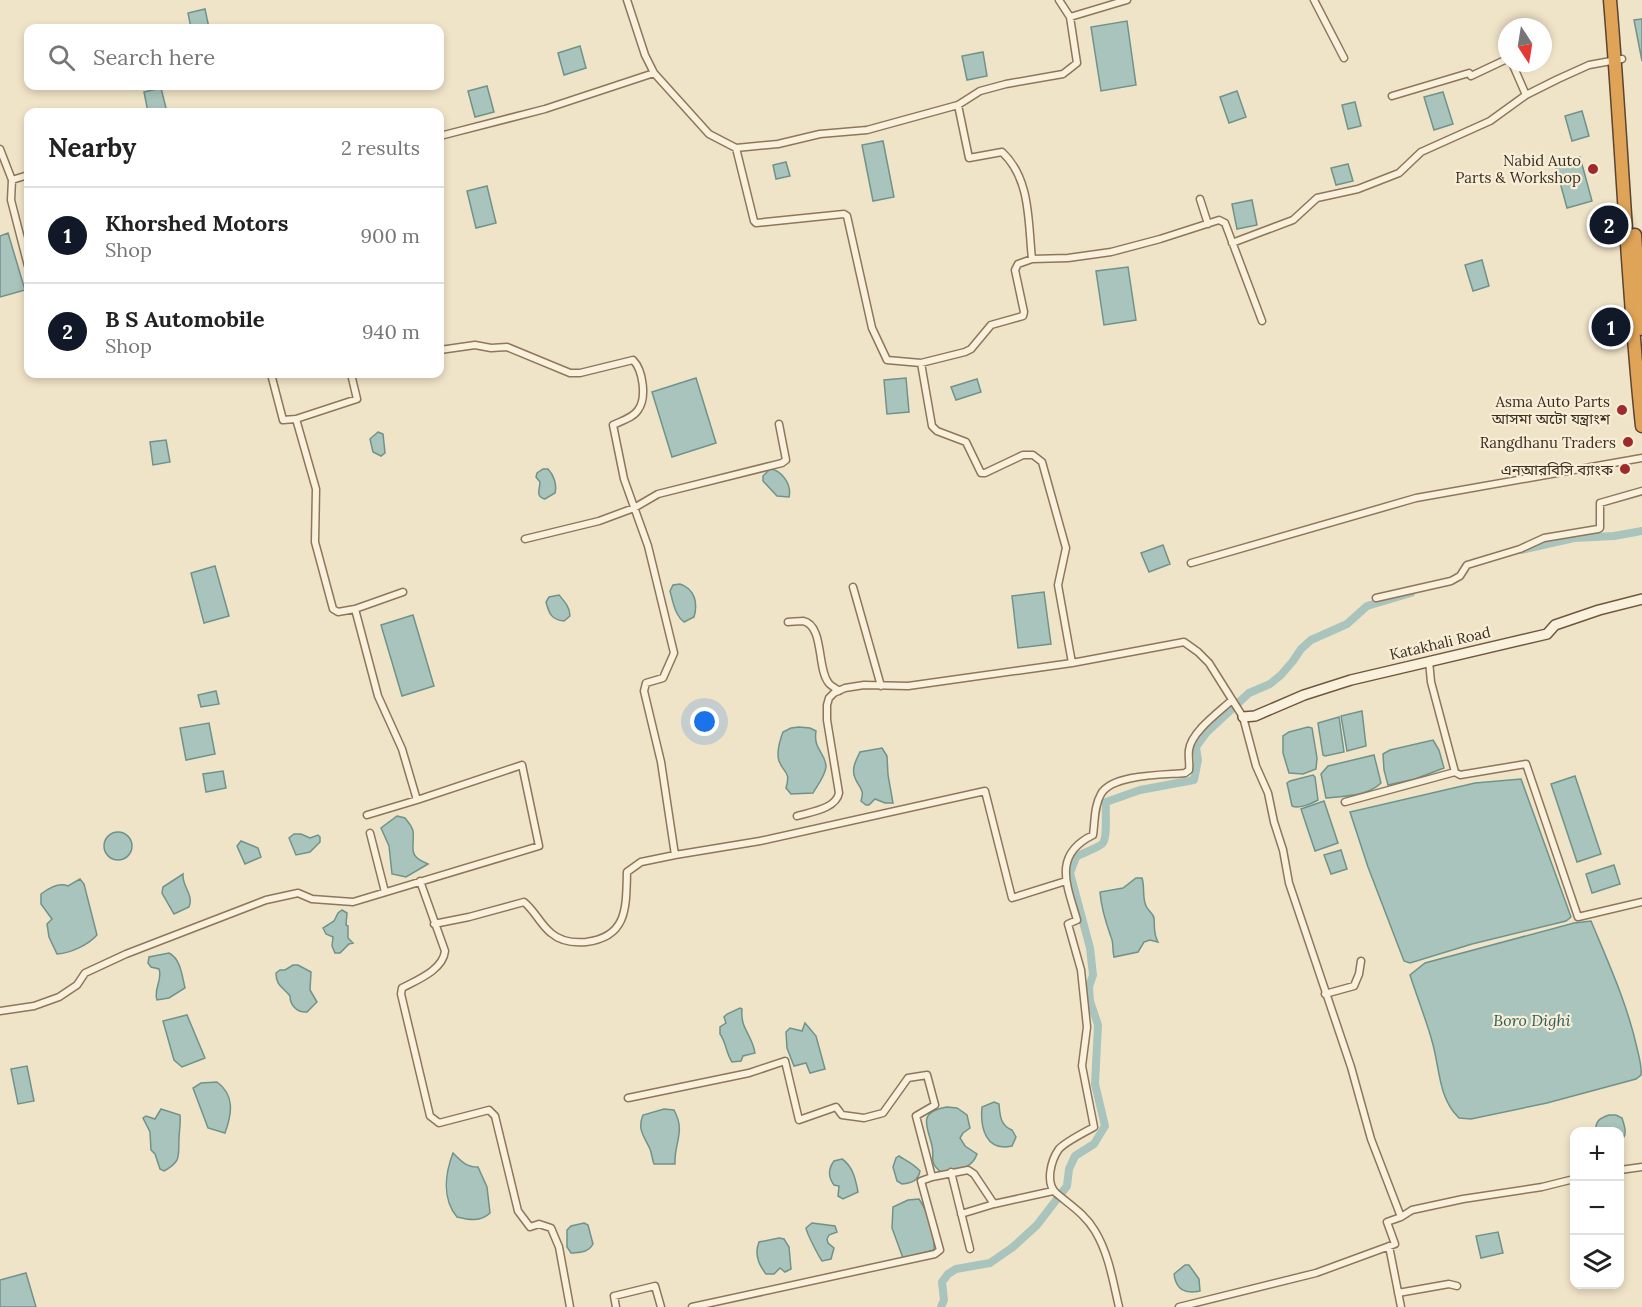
<!DOCTYPE html>
<meta charset="utf-8">
<style>
:root{--surface:#fff;--page:#f2f2f2;--text:#222;--muted:#767676;--line:#e0e0e0;--accent:#111827}
body{margin:0;font-family:Lora,"Noto Sans Bengali",serif;background:var(--page);color:var(--text)}
.controls{position:absolute;right:18px;bottom:18px;display:grid;overflow:hidden;border-radius:12px;box-shadow:0 3px 9px #0003}
.controls button{width:54px;height:54px;display:grid;place-items:center;padding:0;border:0;border-bottom:2px solid var(--line);background:var(--surface);color:var(--text);font:30px sans-serif}
.compass{position:absolute;left:1498px;top:18px;width:54px;height:54px;border-radius:50%;background:var(--surface);box-shadow:0 3px 9px #0003;rotate:168deg}
.you{position:absolute;left:705px;top:722px;width:21px;height:21px;margin:-15px;border:4px solid #fff;border-radius:50%;background:#1a73e8;box-shadow:0 0 0 9px #1a73e833}
.badge{display:grid;place-items:center;width:39px;height:39px;border-radius:50%;background:var(--accent);color:#fff;font-size:20px;font-weight:700}
.pin{position:absolute;translate:-50% -50%;border:3px solid #fff;box-shadow:0 2px 6px #0006}
.list{margin:0;padding:0;list-style:none}
h2{display:flex;justify-content:space-between;align-items:center;height:78px;margin:0;padding:0 24px;font-size:26px}
h2 small{font-size:20px;font-weight:400;color:var(--muted)}
.list li{display:grid;grid-template-columns:39px 1fr auto;gap:18px;align-items:center;box-sizing:border-box;height:96px;padding:0 24px;border-top:2px solid var(--line)}
.list b{display:block;font-size:22px;white-space:nowrap}
.list p{margin:0;font-size:20px;white-space:nowrap;color:var(--muted)}
.list em{font-size:20px;font-style:normal;color:var(--muted)}
.icon{flex:none;width:33px;height:33px;fill:none;stroke:currentColor;stroke-width:2;stroke-linecap:round;stroke-linejoin:round}
.map{position:relative;flex:none;width:1642px;height:1307px;overflow:hidden}
.search{position:absolute;background:var(--surface);box-shadow:0 3px 9px #0003;left:24px;top:24px;width:420px;height:66px;display:flex;align-items:center;gap:15px;box-sizing:border-box;padding:0 21px;border-radius:12px;color:var(--muted);font-size:22px}
.panel{position:absolute;background:var(--surface);box-shadow:0 3px 9px #0003;left:24px;top:108px;width:420px;height:270px;border-radius:12px}
.map>svg:first-child{display:block}
.water{fill:#a9c4bc;stroke:#6f938a;stroke-width:1.5}
.lines{fill:none;stroke-linecap:round;stroke-linejoin:round}
.canal{stroke:#a9c4bc;stroke-width:8}
.street-casing{stroke:#8d765c;stroke-width:9}
.secondary-casing{stroke:#6f573f;stroke-width:12}
.highway-casing{stroke:#5b4430;stroke-width:15}
.street{stroke:#faf1dc;stroke-width:6}
.secondary{stroke:#faf1dc;stroke-width:9}
.highway{stroke:#e0a458;stroke-width:12}
.poi-dot{fill:#9e2a2b;stroke:#f7eed8;stroke-width:2}
.labels{text-anchor:middle;dominant-baseline:central;stroke-width:4.5;stroke-linejoin:round;paint-order:stroke}
.poi-label{font-size:15px;fill:#3d2e20;stroke:#f7eed8;text-anchor:end}
.street-label{font-size:15px;fill:#3d2e20;stroke:#f7eed8}
.water-label{font-size:16px;font-style:italic;fill:#2f5d5a;stroke:#f7eed8}
</style>
<div class="map">
<svg width="1642" height="1307" viewBox="0 0 1642 1307">
<rect width="100%" height="100%" fill="#f0e4c8"/>
<path class="water" d="M205,9L209,28H191L188,13Z
M1642,19V61L1634,20Z
M1127,21L1136,85L1101,91L1091,27Z
M580,46L586,68L564,75L558,53Z
M983,52L987,76L967,80L962,56Z
M487,86L494,112L475,117L468,91Z
M161,88L167,112H148L144,92Z
M1237,91L1246,117L1229,123L1220,97Z
M1443,92L1453,124L1434,130L1424,97Z
M1355,102L1361,126L1348,129L1342,105Z
M1582,111L1589,136L1572,141L1565,116Z
M883,141L894,197L873,201L862,145Z
M1580,157L1592,201L1567,208L1555,164Z
M786,162L790,176L776,179L773,165Z
M1348,164L1353,181L1336,185L1331,168Z
M487,186L496,223L476,228L467,191Z
M1252,200L1257,225L1237,229L1232,204Z
M8,233L25,290L0,297V236Z
M1482,260L1489,286L1473,291L1465,265Z
M1128,267L1136,320L1104,325L1096,271Z
M696,378L716,443L672,457L652,392Z
M906,378L909,412L887,414L884,380Z
M977,379L981,392L956,400L951,387Z
M378,432L383,434L385,453L381,456L373,452L370,439Z
M166,440L170,462L153,465L150,442Z
M543,469H548C554,475 557,485 555,493L545,499C535,497 540,489 540,482L536,477L537,473Z
M770,469C782,470 792,485 789,497L777,496L763,481V476Z
M1163,545L1170,564L1149,572L1141,553Z
M215,566L229,616L204,623L191,573Z
M680,584C695,589 698,603 694,617L684,622C675,615 673,602 670,591L673,585Z
M1044,592L1051,644L1018,648L1012,596Z
M559,595C564,601 570,607 570,616L564,621C552,620 549,614 546,602L549,597Z
M413,615L434,686L402,696L381,625Z
M216,691L219,704L201,707L198,695Z
M1362,711L1366,746L1347,751L1341,716Z
M1339,717L1344,752L1325,756L1323,755L1318,723Z
M209,723L215,754L186,760L180,728Z
M799,727L810,728L816,731C813,751 826,752 826,767C825,776 817,786 813,793L791,794L786,788C791,771 784,774 779,761C776,752 780,740 783,732L791,728Z
M1308,727L1312,728L1317,758L1316,769L1303,774L1289,773L1283,753V736L1289,732Z
M1433,740L1439,750L1444,768L1415,779L1388,785L1384,770L1383,754L1390,750Z
M882,748L887,756L888,775L893,803H885L875,799L869,805H866L861,801C865,789 859,788 855,778C851,769 856,760 860,752Z
M1374,755L1381,783C1368,796 1344,796 1326,798L1321,774L1328,766Z
M223,771L226,788L206,792L203,774Z
M1313,775L1315,777L1318,800C1311,804 1299,809 1292,806L1287,783L1290,781Z
M1575,776L1601,854L1577,862L1551,784Z
M1521,779L1571,917L1566,921L1472,944L1410,963L1404,961L1368,867L1350,812L1475,783Z
M1324,801L1338,843L1315,851L1301,809Z
M397,816L405,818C408,822 412,826 413,831C415,849 406,855 428,864L406,877L392,874L389,846L381,828Z
M104 846a14 14 0 1 1 28 0a14 14 0 1 1-28 0Z
M294,834H301L310,838L318,835L320,837V842L310,852L296,855L289,838Z
M241,841L258,848L261,857L245,864L237,846Z
M1341,850L1347,869L1331,874L1324,855Z
M1614,865L1620,884L1592,893L1586,874Z
M183,874C182,887 194,894 189,907L174,914L162,893L163,887Z
M1136,878H1142C1145,887 1142,897 1146,906C1148,911 1153,913 1154,918C1155,928 1153,933 1158,942L1150,940L1144,942L1138,952L1114,957C1112,950 1114,943 1111,937C1106,923 1101,907 1100,892L1123,888Z
M80,879L84,884L97,935C88,945 71,953 57,954L49,937L47,924L52,919L41,904V894C49,888 59,882 68,886Z
M342,910L347,913L346,925L348,926V938L353,943L349,944L340,953H335L332,946L333,937L326,934L323,928L334,921L338,913Z
M1591,921C1608,962 1627,1003 1637,1048C1639,1057 1642,1066 1641,1075L1636,1079L1547,1103L1471,1119L1459,1118C1438,1098 1440,1068 1432,1041C1426,1019 1417,997 1410,975L1425,963L1574,923Z
M169,953C181,959 182,976 185,988L169,998L157,1000C153,989 163,980 159,969L151,967L148,963L149,957Z
M293,965H298L311,972L310,990L317,1002L307,1012C297,1013 290,1005 290,996C283,987 276,986 276,973L280,970H285Z
M740,1008L742,1009C740,1029 752,1034 755,1053L743,1056L741,1061L732,1062C726,1053 726,1042 720,1034V1027L726,1023L724,1017L727,1014Z
M187,1015L205,1058L182,1067L174,1060L163,1021Z
M805,1023L816,1036L825,1069L810,1073L806,1063L794,1066L787,1048L786,1032L790,1028L802,1031Z
M27,1066L34,1101L18,1104L11,1069Z
M217,1082C235,1095 232,1114 225,1133L208,1128L193,1088L201,1083Z
M994,1102L999,1104C1000,1115 1000,1125 1012,1130L1016,1137L1012,1146C986,1152 980,1128 982,1107Z
M947,1107L957,1108L967,1115L970,1128L963,1133L960,1138L965,1146L977,1154C971,1171 956,1169 941,1172C928,1162 935,1158 932,1146C928,1127 916,1112 947,1107Z
M161,1109L180,1115C181,1124 179,1131 179,1139C178,1156 182,1161 164,1171L160,1169L155,1154L151,1150L150,1132L143,1118L146,1116L155,1119Z
M664,1109L674,1110C686,1132 674,1142 675,1164H654C652,1159 652,1154 650,1149C644,1136 637,1129 643,1115Z
M1609,1115H1616L1622,1118C1625,1127 1628,1136 1620,1141V1132L1596,1131C1595,1121 1600,1118 1609,1115Z
M453,1153C461,1161 466,1167 478,1167L487,1187L490,1213C481,1222 469,1220 457,1217C442,1199 445,1174 453,1153Z
M899,1156C907,1161 914,1164 920,1171C918,1181 912,1183 902,1184L897,1181L893,1167L896,1158Z
M842,1159C853,1166 856,1181 858,1192L843,1199L838,1196L839,1186L834,1185C828,1177 828,1169 834,1161Z
M919,1199C928,1212 935,1234 934,1250L903,1258L892,1228L893,1207L908,1200Z
M584,1223L588,1225L593,1244C588,1253 580,1252 571,1253L567,1247V1230L571,1226Z
M812,1223L835,1226L837,1232L829,1235L827,1239L828,1243L834,1248L831,1259L822,1261C818,1255 807,1234 806,1228Z
M1498,1232L1503,1253L1481,1258L1476,1236Z
M779,1238L784,1239L789,1247L791,1269L785,1272L780,1268L774,1274H766C758,1264 754,1254 759,1242Z
M1185,1265H1189L1199,1279L1200,1291C1185,1294 1176,1290 1174,1274Z
M26,1273L36,1307H0V1280Z"/>
<g class="lines">
<path class="canal" d="M1521,550L1574,538L1614,536L1642,531
M941,1307L944,1300L942,1282L948,1274L956,1269L990,1263L1013,1247L1037,1225L1067,1186L1069,1169L1075,1156L1094,1144L1105,1126L1095,1084L1098,1025L1090,1001L1089,987L1093,975L1090,948L1070,873L1076,857C1083,853 1097,848 1102,844C1108,839 1105,812 1106,802L1140,790L1194,780L1198,760L1196,747L1207,732L1249,693L1270,684L1281,675L1293,661L1301,649L1311,640L1347,624L1367,606L1411,593"/>
<defs>
<path id="street" d="M627,0L645,55L654,73L709,134L736,148L778,144L820,134L867,130L958,105L980,91L1006,84L1063,74L1077,63L1070,17L1059,0
M1314,0L1344,58
M1070,17L1127,0
M1512,63L1526,95
M1392,96L1469,73L1471,76L1507,59
M958,105L969,158L1002,152C1031,179 1028,222 1032,259
M440,136L545,109L654,73
M736,148L754,221L756,223L844,214L847,216L872,328L887,360L921,363L965,352L971,349L991,325L1023,316L1024,312L1015,270L1018,264L1032,259L1068,258L1111,252L1160,239L1219,220L1225,223L1262,321
M0,149L12,180L11,200L28,266
M12,180L28,175
M1200,199L1208,224
M1232,243L1293,220L1317,198L1358,189L1399,173L1421,152L1490,121L1526,95L1558,79L1589,65L1622,59
M440,350L475,345L491,348L507,347L570,373H580L633,360C643,370 647,398 638,410C633,418 621,421 613,425L624,479L648,546L674,653L663,678L646,683L644,691L661,762L675,855L760,841L985,791L1012,898L1066,881
M921,363L932,426L937,431L966,442L981,473H985L1023,455H1033L1042,462L1066,548L1058,585L1072,663
M271,374L283,420L296,419
M351,374L357,399L296,419L316,489L315,542L333,609L338,612L355,609L378,696L402,749L417,800L367,815
M525,539L599,521L634,508L658,494L782,463L786,460L779,424
M1191,563L1416,498L1642,458
M853,587L881,686
M1376,598L1451,581L1460,576L1467,565L1520,549L1544,538L1598,529L1600,528V503L1642,491
M355,609L403,592
M788,622C792,622 798,621 803,621C824,625 817,668 828,682C830,686 836,688 839,691
M1429,661L1431,682L1455,772L1460,775L1526,764L1578,917L1642,902
M1345,802L1455,772
M797,816C810,812 836,809 839,793L827,720V705L829,698L834,693L845,688L864,685L908,686L1072,663L1184,642L1198,652L1209,663L1243,717L1256,766L1268,793L1274,822L1283,850L1289,883L1351,1067L1371,1139L1401,1217L1387,1222L1395,1244L1316,1273L1179,1307
M370,833L385,892
M420,881L445,951C443,970 417,980 402,988L401,994L430,1116L439,1123L489,1110L495,1116L518,1211L530,1227L539,1224L551,1228L559,1247L570,1307
M434,924L469,917L524,902C535,911 540,924 551,933C560,941 574,943 586,942C628,937 626,907 627,872L641,862L675,855
M1325,994L1354,986L1359,974L1361,961
M0,1011L34,1006L59,997L77,985L85,973L126,954L266,900L298,893L312,899L353,902L539,846L522,765L417,800
M628,1098L749,1073L785,1061L799,1120L836,1107L842,1115L864,1118L883,1113L908,1078L927,1075L935,1105L916,1116L932,1177L968,1170L974,1174L994,1204L1053,1191
M1620,1170L1642,1167
M951,1172L970,1249
M961,1214L994,1204
M1401,1217L1412,1210L1463,1199L1542,1187L1574,1179
M1389,1246L1401,1307
M1398,1293L1449,1284L1457,1286
M616,1307L614,1296L655,1286L661,1307
M692,1307L935,1254L940,1250L921,1181L932,1177
M1119,1307C1113,1282 1109,1254 1095,1231C1085,1214 1070,1205 1056,1193C1045,1183 1051,1160 1059,1149C1065,1142 1085,1132 1094,1127L1082,1066L1087,1027L1081,970L1068,924L1077,920C1067,885 1052,855 1093,835C1095,821 1094,806 1101,794C1112,774 1164,775 1185,773L1189,770C1190,763 1188,757 1189,750C1191,732 1219,712 1232,700"/>
<path id="secondary" d="M1243,717L1255,716L1304,695L1351,680L1547,634L1555,625L1599,610L1642,599"/>
<path id="highway" d="M1610,0C1622,142 1627,285 1642,426
M1635,235L1642,329"/>
</defs>
<use href="#street" class="street-casing"/>
<use href="#secondary" class="secondary-casing"/>
<use href="#highway" class="highway-casing"/>
<use href="#street" class="street"/>
<use href="#secondary" class="secondary"/>
<use href="#highway" class="highway"/>
</g>
<g class="poi-dot">
<circle cx="1593" cy="169" r="6"/>
<circle cx="1622" cy="410" r="6"/>
<circle cx="1628" cy="442" r="6"/>
<circle cx="1625" cy="469" r="6"/>
</g>
<g class="labels">
<g class="poi-label">
<text x="1581" y="160">Nabid Auto<tspan x="1581" dy="17">Parts &amp; Workshop</tspan></text>
<text x="1610" y="401">Asma Auto Parts<tspan x="1610" dy="17">আসমা অটো যন্ত্রাংশ</tspan></text>
<text x="1616" y="442">Rangdhanu Traders</text>
<text x="1613" y="469">এনআরবিসি ব্যাংক</text>
</g>
<g class="street-label">
<text transform="translate(1440 643) rotate(-13)">Katakhali Road</text>
</g>
<g class="water-label">
<text x="1532" y="1020">Boro Dighi</text>
</g>
</g>
</svg>
<div class="controls">
<button>+</button>
<button>−</button>
<button><svg class="icon" aria-label="layers" viewBox="0 0 24 24"><path d="M12 4l9 5-9 5-9-5zM3 14l9 5 9-5"/></svg></button>
</div>
<svg class="compass" viewBox="-18 -18 36 36"><path d="M0-13l5 13h-10z" fill="#e53935"/><path d="M0 13l5-13h-10z" fill="#767676"/></svg>
<div class="you"></div>
<div class="pin badge" style="left:1611px;top:327px">1</div>
<div class="pin badge" style="left:1609px;top:225px">2</div>
<div class="search"><svg class="icon" aria-label="search" viewBox="0 0 24 24"><circle cx="10" cy="10" r="6"/><path d="M15 15l6 6"/></svg>Search here</div>
<section class="panel">
<h2>Nearby<small>2 results</small></h2>
<ul class="list">
<li><span class="badge">1</span><div><b>Khorshed Motors</b><p>Shop</p></div><em>900 m</em></li>
<li><span class="badge">2</span><div><b>B S Automobile</b><p>Shop</p></div><em>940 m</em></li>
</ul>
</section>
</div>
